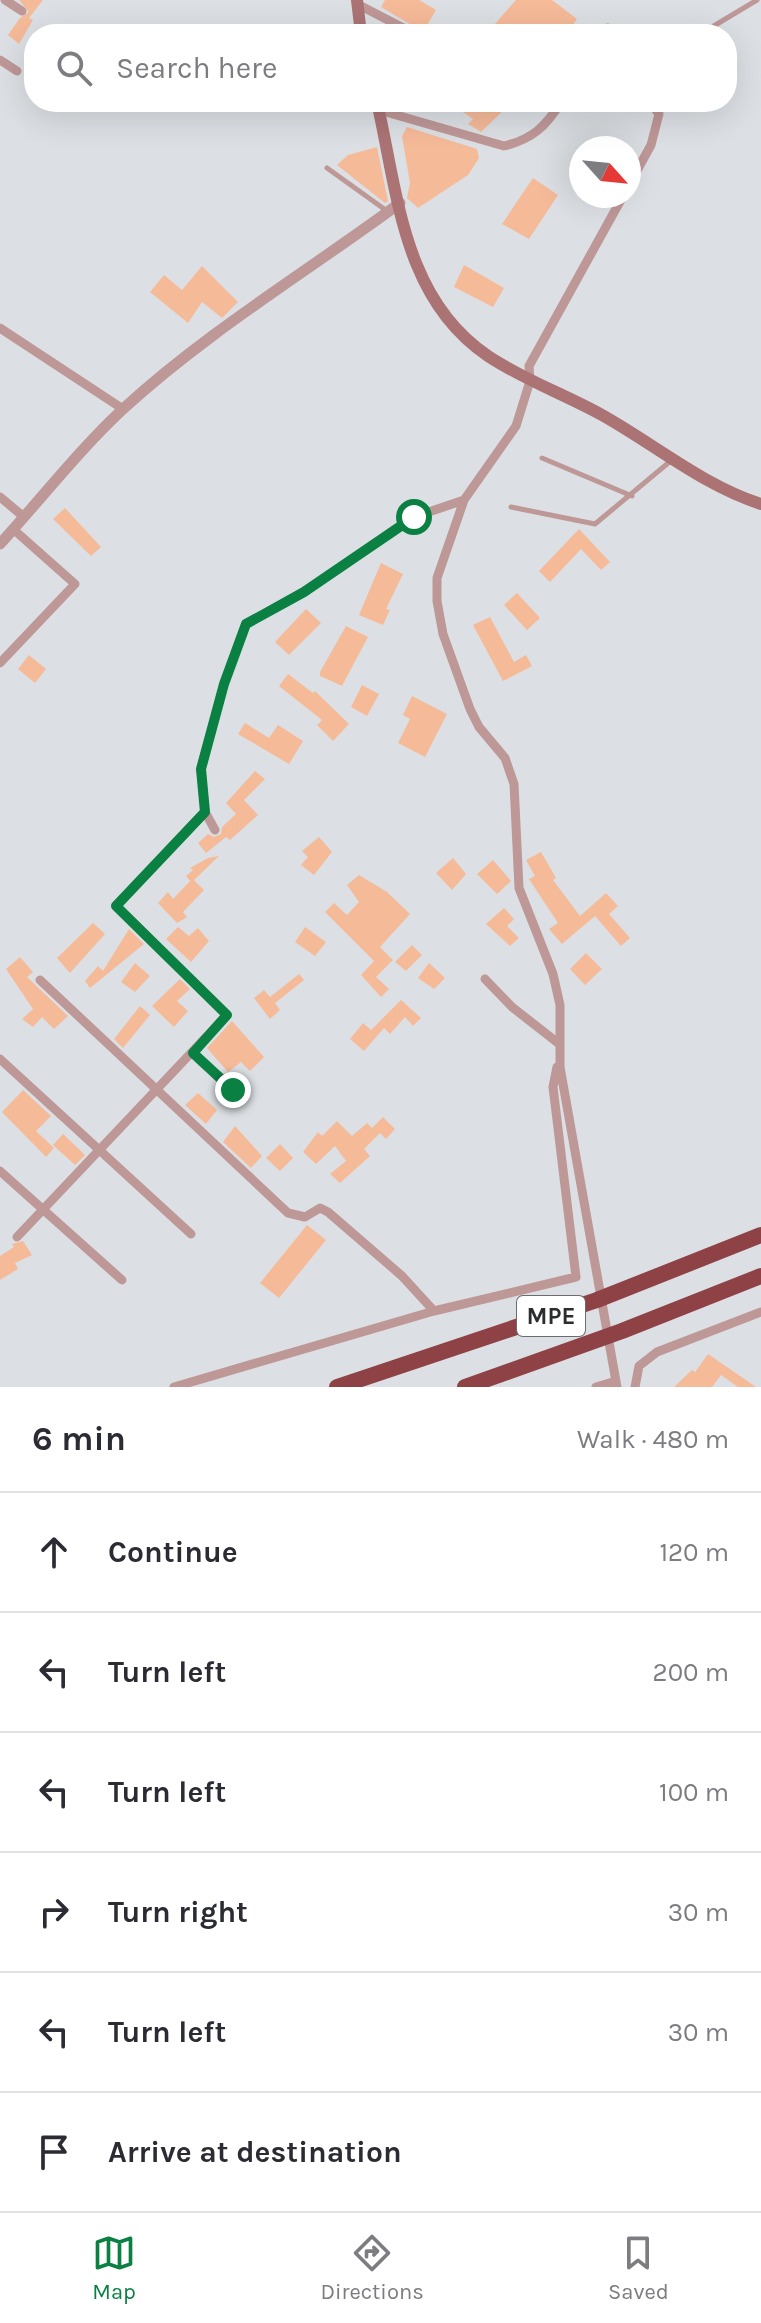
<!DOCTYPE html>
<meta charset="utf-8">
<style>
:root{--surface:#fff;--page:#f7f7f7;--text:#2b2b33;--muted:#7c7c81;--line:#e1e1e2;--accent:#0b8043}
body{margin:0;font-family:Karla,sans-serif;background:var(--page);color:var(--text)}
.compass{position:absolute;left:569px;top:136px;width:72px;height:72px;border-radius:50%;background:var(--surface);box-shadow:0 8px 32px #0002;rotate:117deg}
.stop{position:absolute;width:24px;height:24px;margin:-18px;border:6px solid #0b8043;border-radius:50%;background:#fff}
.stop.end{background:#0b8043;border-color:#fff;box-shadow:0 2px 8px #0008}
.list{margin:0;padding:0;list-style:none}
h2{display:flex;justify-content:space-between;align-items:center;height:104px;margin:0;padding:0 32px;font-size:34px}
h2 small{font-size:26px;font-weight:400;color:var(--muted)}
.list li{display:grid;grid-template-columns:52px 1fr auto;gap:24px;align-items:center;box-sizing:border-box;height:120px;padding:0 32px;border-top:2px solid var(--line)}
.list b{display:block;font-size:30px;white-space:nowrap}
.list em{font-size:26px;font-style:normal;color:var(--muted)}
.icon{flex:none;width:44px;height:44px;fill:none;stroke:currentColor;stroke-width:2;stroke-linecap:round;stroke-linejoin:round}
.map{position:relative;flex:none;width:761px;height:1387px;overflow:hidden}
.search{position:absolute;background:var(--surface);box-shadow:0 8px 32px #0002;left:24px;right:24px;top:24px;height:88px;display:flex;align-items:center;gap:20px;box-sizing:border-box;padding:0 28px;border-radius:32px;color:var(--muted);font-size:30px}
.sheet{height:824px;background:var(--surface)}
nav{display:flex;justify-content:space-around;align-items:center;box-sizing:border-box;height:112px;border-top:2px solid var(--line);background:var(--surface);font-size:22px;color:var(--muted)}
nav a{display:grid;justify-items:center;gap:4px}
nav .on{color:var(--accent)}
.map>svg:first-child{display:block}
.building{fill:#f5ba98}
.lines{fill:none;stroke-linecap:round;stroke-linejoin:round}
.service{stroke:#be9797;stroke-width:5}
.minor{stroke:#be9797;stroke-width:9}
.tertiary{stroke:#be9797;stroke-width:11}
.secondary{stroke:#ab7374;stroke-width:12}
.motorway{stroke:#8e4246;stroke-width:16}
.route{stroke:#0b8043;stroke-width:10}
.labels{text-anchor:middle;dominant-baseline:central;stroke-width:6;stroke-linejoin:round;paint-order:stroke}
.shield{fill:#fff;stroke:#6b6c6d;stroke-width:2}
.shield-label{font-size:24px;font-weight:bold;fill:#2b2d2e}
</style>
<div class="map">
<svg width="761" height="1387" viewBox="0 0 761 1387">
<rect width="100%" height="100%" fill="#dce0e4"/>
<path class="building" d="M19,0H43L29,18L33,20L19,44L8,35L20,18L29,12Z
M385,0H419L436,10L423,32L381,7Z
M516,0H552L577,19L567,34L494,25Z
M449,102H512L481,132L468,124L473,119Z
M407,127L477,149L479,158L468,175L418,208L407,198L410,183L402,136Z
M377,147L388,201L385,203L337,165L348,155Z
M533,178L558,195L529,239L502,224Z
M464,265L504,288L493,307L454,287Z
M202,266L238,302L222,318L202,302L188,323L150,292L164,275L182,290Z
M65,508L101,547L91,556L53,519Z
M579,529L610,562L601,570L581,549L550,582L539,571Z
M381,563L403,574L386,609L390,610L383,625L359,615Z
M517,593L540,618L527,630L504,605Z
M306,609L321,623L289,655L275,642Z
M490,617L514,662L526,655L532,666L503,681L473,625Z
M346,626L368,637L342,686L320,676V672Z
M29,655L46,669L35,683L18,669Z
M288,674L313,693L315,691L349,724L333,741L317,725L322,720L279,686Z
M362,685L379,694L367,716L351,707Z
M412,696L447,714L425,757L398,743L410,719L403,715Z
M245,723L269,738L278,725L303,741L289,764L238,734Z
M255,771L265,779L244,800L258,815L230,840L226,837L206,853L198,843L208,834L214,837L221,834L222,827L236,814L226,803Z
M319,837L332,852L314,875L301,865L308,857L302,851Z
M541,852L556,878L553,880L580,916L606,893L618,906L609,914L630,938L621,946L595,916L562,944L549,929L558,923L529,879L535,876L526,860Z
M219,856L194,880L204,890L183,912L187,917L177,923L158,903L168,892L173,899L190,881L186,876L193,870L190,868L208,858Z
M453,858L466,874L452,890L436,873Z
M493,860L511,881L497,894L477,874Z
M359,875L387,892L410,914L380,947L393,960L376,977L389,989L381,997L361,975L374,961L325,912L334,903L347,915L359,902L347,885Z
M504,908L514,919L507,926L519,938L510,946L486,924Z
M93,923L105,934L70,973L57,958Z
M178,927L189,936L198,928L209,941L191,962L166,939Z
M305,927L326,942L315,956L295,942Z
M129,929L144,944L90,988L85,981L98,966L103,971Z
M412,945L422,955L406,971L395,962Z
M586,953L602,969L585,985L570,969Z
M20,957L33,972L27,977L68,1016L54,1029L42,1017L33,1027L22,1019L33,1009L6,969Z
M135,963L150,976L135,992L121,982Z
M429,963L445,978L434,989L418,978Z
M299,974L304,980L275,1003L280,1010L270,1019L254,998L264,990L270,997Z
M180,979L190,989L177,1001L188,1011L174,1027L152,1006Z
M401,1000L421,1018L413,1026L405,1017L390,1034L384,1028L364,1051L350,1039L363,1023L371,1030Z
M140,1006L150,1015L123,1048L114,1039Z
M232,1021L264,1057L250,1071L241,1062L228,1072L207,1048Z
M23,1090L51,1116L36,1131L54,1148L46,1157L2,1112Z
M198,1093L217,1110L206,1124L185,1105Z
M383,1117L395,1129L386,1139L380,1133L364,1149L370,1156L340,1183L330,1174L346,1161L335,1146L316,1164L303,1152L318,1132L322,1136L337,1121L352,1136L367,1123L372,1128Z
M235,1126L262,1156L251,1168L223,1142Z
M63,1134L85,1155L75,1165L53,1145Z
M280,1144L293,1158L280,1171L266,1158Z
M307,1225L326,1240L279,1298L260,1283Z
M23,1241L32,1255L15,1263L18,1269L0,1280V1256L14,1247L12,1244Z
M708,1354L756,1387H738L721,1375L712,1387H674L692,1370L695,1372Z"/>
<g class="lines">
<path class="service" d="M707,30L757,0
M327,168L387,211
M542,458L632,496
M511,507L595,524L673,459"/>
<path class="minor" d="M5,0L22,11
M357,4L415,34
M604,34L608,28
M703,34L706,30
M0,60L17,71
M379,110L504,146C533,139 546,126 561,102
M629,185L651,145L659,114L650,102
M0,328L123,409
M0,497L24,517
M0,663L75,584L13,529
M215,830L205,812L201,769L224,684L246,624L304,592L414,517L464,500
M485,979L512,1007L558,1043
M40,980L288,1213L305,1217L320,1208L328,1212L402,1276L434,1311
M193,1053L233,1090
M0,1059L191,1234
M0,1171L122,1280
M17,1237L227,1015L116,906L205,812
M174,1387L434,1311L576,1277L553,1087L557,1067
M596,1387L616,1381
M617,1387L560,1067V1005L553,974L519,888L514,784L505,758L479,727L470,709L443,634L437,601V578L464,500L516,426L530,381L529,366L623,196
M635,1387L639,1366L657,1352L761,1312"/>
<path class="tertiary" d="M0,544C41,499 79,450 123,409C208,331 308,271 400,203"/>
<path class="secondary" d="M357,0L361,34
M377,102C398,194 403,299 488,356C524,380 564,394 602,415C654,444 704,486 761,504"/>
<path class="motorway" d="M337,1387L597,1300L761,1235
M465,1387L622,1331L761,1276"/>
</g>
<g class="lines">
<path class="route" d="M233,1090L193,1053L227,1015L116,906L205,812L201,769L224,684L246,624L304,592L414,517"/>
</g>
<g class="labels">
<rect class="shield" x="517" y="1296" width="68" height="40" rx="6"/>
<g class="shield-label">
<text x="551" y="1316">MPE</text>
</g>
</g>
</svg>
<svg class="compass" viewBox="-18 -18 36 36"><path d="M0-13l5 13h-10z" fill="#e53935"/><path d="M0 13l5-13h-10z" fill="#7c7c81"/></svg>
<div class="stop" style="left:414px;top:517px"></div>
<div class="stop end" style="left:233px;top:1090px"></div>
<div class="search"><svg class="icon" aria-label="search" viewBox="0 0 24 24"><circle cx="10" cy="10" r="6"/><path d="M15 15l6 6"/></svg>Search here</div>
</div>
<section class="sheet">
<h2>6 min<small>Walk · 480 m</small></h2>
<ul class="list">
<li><svg class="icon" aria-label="ahead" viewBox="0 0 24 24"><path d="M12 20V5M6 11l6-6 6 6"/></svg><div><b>Continue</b></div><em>120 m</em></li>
<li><svg class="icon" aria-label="left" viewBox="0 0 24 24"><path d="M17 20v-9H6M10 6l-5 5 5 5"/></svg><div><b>Turn left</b></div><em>200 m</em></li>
<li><svg class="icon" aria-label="left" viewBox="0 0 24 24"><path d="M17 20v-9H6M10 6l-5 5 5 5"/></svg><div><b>Turn left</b></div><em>100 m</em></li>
<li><svg class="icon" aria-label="right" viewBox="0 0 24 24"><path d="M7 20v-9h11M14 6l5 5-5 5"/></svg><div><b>Turn right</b></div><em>30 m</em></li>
<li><svg class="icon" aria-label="left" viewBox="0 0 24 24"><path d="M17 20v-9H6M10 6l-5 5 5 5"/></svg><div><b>Turn left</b></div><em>30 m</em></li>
<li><svg class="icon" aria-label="arrive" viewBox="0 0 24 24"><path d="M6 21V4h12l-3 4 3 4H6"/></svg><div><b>Arrive at destination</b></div></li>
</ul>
</section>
<nav>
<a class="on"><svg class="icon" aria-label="map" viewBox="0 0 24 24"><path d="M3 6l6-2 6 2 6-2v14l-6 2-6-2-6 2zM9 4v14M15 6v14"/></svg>Map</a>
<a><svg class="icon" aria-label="directions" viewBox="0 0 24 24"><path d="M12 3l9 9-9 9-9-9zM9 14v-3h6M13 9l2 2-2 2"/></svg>Directions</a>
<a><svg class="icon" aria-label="saved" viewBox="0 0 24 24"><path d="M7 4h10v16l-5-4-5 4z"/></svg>Saved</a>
</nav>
